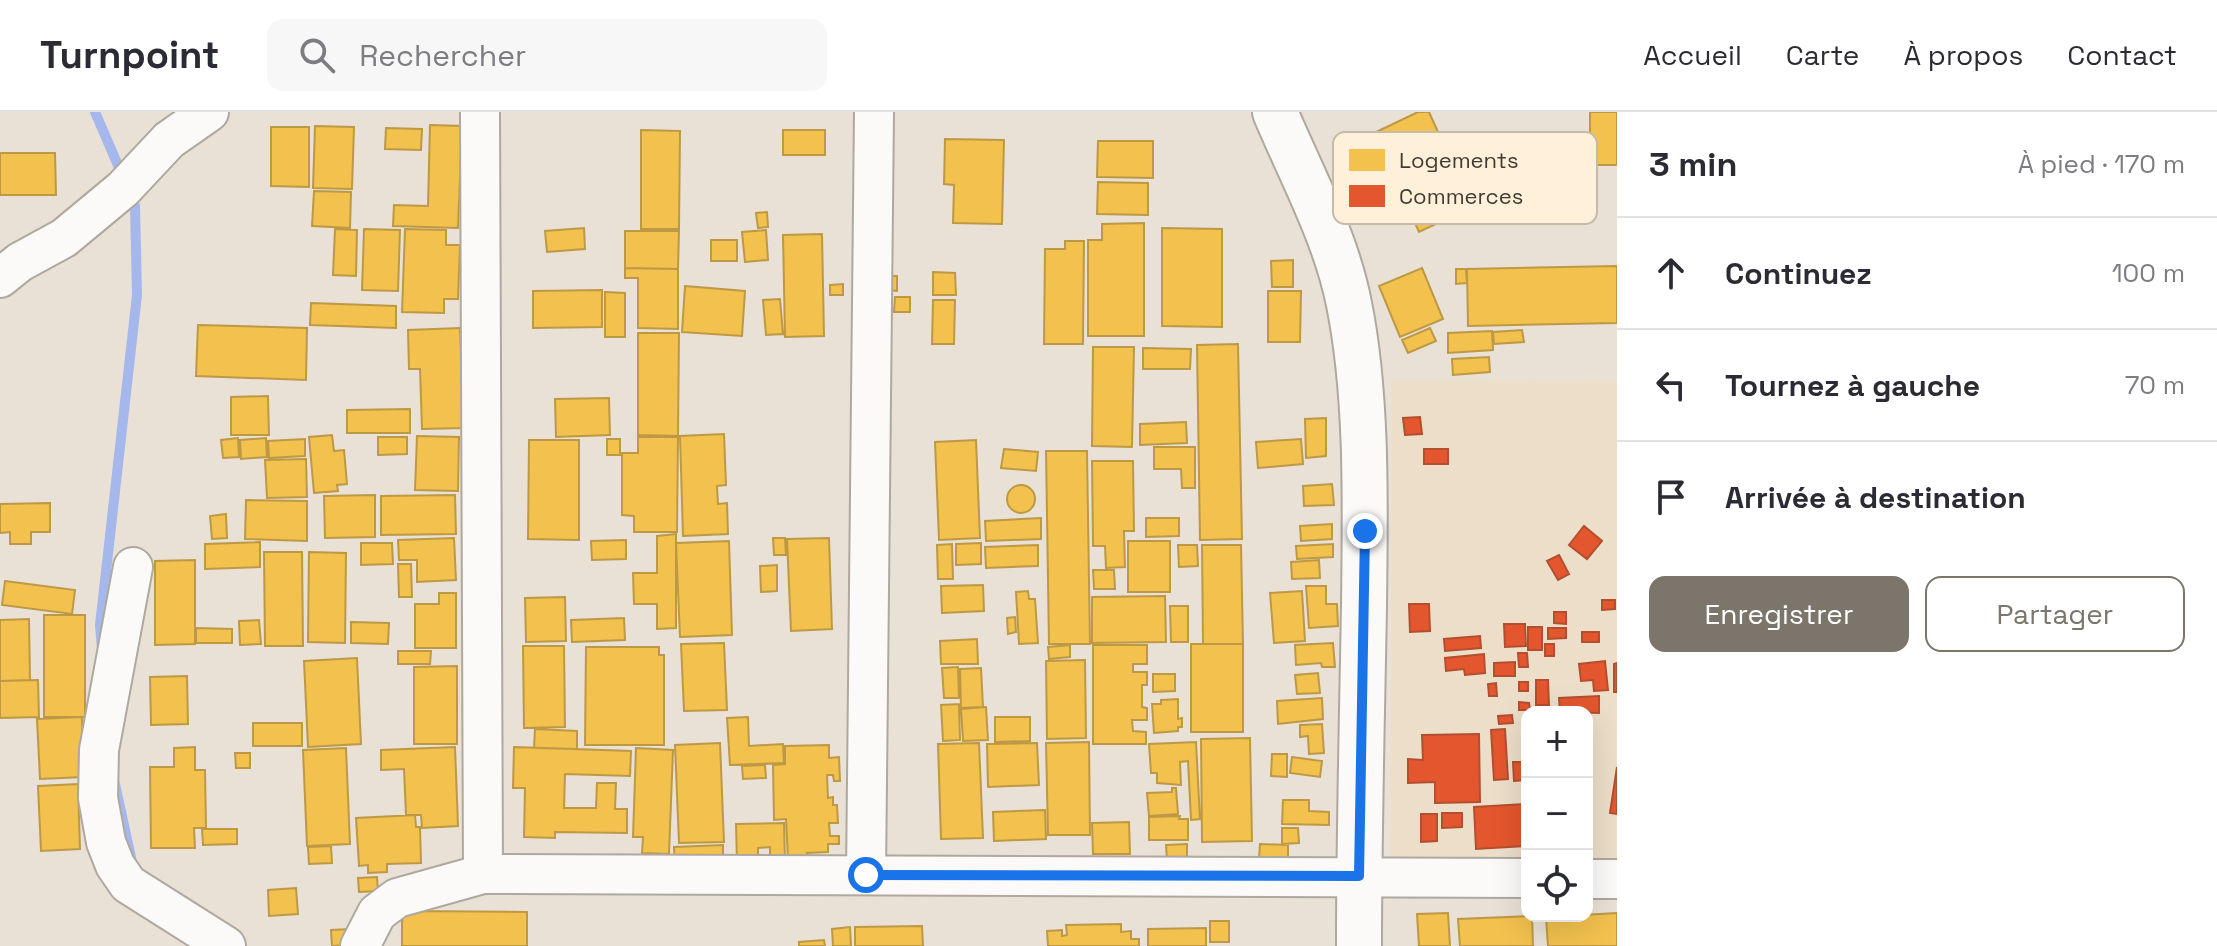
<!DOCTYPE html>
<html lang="fr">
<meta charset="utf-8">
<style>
:root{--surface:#fff;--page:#f7f7f7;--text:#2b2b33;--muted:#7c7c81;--line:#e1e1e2;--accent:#7c756b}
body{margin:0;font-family:"Space Grotesk",sans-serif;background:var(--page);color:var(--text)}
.controls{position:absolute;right:24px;bottom:24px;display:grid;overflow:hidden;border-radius:16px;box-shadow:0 8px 32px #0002}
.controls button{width:72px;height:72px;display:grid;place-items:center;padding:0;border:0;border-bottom:2px solid var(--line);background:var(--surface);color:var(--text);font:40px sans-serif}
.stop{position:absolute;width:24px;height:24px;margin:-18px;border:6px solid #1a73e8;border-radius:50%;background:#fff}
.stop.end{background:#1a73e8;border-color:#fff;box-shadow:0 2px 8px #0008}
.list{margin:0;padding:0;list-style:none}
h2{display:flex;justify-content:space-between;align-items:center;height:104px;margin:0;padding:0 32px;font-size:34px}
h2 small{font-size:26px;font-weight:400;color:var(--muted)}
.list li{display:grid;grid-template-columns:52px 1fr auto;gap:24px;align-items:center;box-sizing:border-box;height:112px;padding:0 32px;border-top:2px solid var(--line)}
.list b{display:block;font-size:30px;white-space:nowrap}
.list em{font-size:26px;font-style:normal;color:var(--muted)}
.actions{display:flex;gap:16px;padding:24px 32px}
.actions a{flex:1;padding:18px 0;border:2px solid var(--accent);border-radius:16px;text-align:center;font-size:28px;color:var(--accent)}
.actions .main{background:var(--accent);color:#fff}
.icon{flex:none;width:44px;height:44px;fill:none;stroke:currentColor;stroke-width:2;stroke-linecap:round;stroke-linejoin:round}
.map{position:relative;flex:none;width:1617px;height:834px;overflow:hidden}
header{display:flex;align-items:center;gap:48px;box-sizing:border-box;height:112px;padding:0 40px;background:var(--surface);border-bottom:2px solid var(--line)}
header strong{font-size:38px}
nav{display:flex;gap:44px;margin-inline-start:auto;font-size:28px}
.search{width:560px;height:72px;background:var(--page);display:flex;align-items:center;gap:20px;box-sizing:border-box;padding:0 28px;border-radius:16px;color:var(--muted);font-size:30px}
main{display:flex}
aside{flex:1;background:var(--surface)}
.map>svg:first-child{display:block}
.built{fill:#ecdec8}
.homes{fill:#f2c14e;stroke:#bd9946;stroke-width:2}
.shops{fill:#e4572e;stroke:#b34f2f;stroke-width:2}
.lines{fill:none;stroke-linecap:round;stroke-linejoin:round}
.stream{stroke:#a6b8eb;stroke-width:10}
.street-casing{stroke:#aea89f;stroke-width:42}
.secondary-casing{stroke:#aea89f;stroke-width:48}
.street{stroke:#fcfaf9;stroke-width:38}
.secondary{stroke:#fcfaf9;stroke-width:44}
.route{stroke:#1a73e8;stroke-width:10}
.key{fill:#fff0da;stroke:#c6baa8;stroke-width:2}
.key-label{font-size:22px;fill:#413b32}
</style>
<header>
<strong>Turnpoint</strong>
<div class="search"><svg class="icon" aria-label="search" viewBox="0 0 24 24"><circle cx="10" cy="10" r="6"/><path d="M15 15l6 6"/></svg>Rechercher</div>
<nav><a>Accueil</a><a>Carte</a><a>À propos</a><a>Contact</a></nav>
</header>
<main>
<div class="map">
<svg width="1617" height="834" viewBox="0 0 1617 834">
<rect width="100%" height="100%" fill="#e9e1d5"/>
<path class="built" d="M1392,268L1617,269V751H1587V600H1527V751H1391Z"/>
<path class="homes" d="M1418,0H1429L1472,95L1419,120L1374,21Z
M1590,0H1617V53H1590Z
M430,13L462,14L458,116L393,114L394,93L428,94Z
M315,14L354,15L352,77L313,76Z
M271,15H309V75L271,74Z
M386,16L422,17L421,38L385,37Z
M641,18L680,19L679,117H641Z
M783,18H825V43H783Z
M945,27L1004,28L1002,112L953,111L954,73L944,72Z
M1098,29H1153V66L1097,65Z
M0,41H55L56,83H0Z
M1098,70L1148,71V103L1097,102Z
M314,79L351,80L350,116L312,114Z
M767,100L768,115L758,116L756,101Z
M1144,111V224H1088V128H1102V112Z
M584,116L585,137L547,140L545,119Z
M1162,116L1222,117V215L1162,214Z
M335,117L357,118L356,164L333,163Z
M364,117L400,118L398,179L362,178Z
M405,117L446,118V133H460L458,187H444V201L402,200Z
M766,118L768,148L745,150L742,120Z
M625,119H679L678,157L625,156Z
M822,122L824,224L785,225L783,123Z
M711,128H737V149H711Z
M1065,129H1084L1083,232H1044L1045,137H1065Z
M1293,148V175H1272L1271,149Z
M1617,154V211L1468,214L1467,157Z
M625,156L678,157V217L638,216V166H625Z
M1422,156L1443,207L1400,225L1379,174Z
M1456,157H1466L1467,171L1456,172Z
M933,160L955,161L956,183H933Z
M888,164H897V179L888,178Z
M843,172V183H830V173Z
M685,174L745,179L742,224L682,220Z
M602,178V215L533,216V179Z
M1268,179H1301L1300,230H1268Z
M605,180L625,181V225H605Z
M895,185H910V200H894Z
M780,187L783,222L766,223L763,188Z
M933,188H955L954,232H932Z
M311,191L396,194V216L310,213Z
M198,213L307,216L306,268L196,264Z
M460,216L464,316L422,317L420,257H409L408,218Z
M1430,216L1436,229L1408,241L1402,228Z
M1522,218L1524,230L1494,232L1493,220Z
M1492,219L1493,238L1448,241V221Z
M638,221H679L678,324L638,323Z
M1238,232L1242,427L1200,428L1197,233Z
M1093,235H1134L1132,335L1092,334Z
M1143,236L1191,237L1190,257H1143Z
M1489,245L1490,260L1453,263L1452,247Z
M268,284L269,323H231V285Z
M609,286L610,323L556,325L555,287Z
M410,297V321H347V298Z
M1326,306V344L1306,346L1305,307Z
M1186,310L1187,331L1140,333V312Z
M724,322L726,373L717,374L718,392L727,391L728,422L683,424L680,324Z
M332,323L334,339L344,338L347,372L337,373L338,379L314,381L309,325Z
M417,324L459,325L458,379L415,378Z
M378,325H407V342L378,343Z
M638,325H678L677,420H634V404L622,403V341H638Z
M238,326L239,345L223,346L221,328Z
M266,326L267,345L241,347L240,328Z
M305,327V344L269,346L268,329Z
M607,327H620V343H607Z
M1301,327L1303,352L1258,356L1256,330Z
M529,328H579V428L528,427Z
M976,328L980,426L939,428L935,330Z
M1154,335H1195V376H1182L1181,357H1154Z
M1004,337L1038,340L1036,359L1001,356Z
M1046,339H1087L1090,532H1049Z
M306,347L307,385L267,386L265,348Z
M1092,349H1133L1134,419H1124L1125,455L1106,456L1105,434H1093Z
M1332,372L1334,393L1304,394L1303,374Z
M1007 387a14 14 0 1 1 28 0a14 14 0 1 1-28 0Z
M375,383V425L325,426L324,384Z
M455,383L456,422L381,423V384Z
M246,388L307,389V429L245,427Z
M50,391V420H31V432H10V420L0,421V392Z
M226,402L227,426L212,427L210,404Z
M1041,406V427L986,429L985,409Z
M1146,406H1179V424L1146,425Z
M1332,412V427L1301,429L1300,414Z
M676,422V516L657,517V492H634L633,461H657V424Z
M454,426L456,468L417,470V448H399L398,428Z
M773,426H785L786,443H774Z
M829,426L832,517L791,519L787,427Z
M626,428V447L592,448L591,429Z
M729,429L732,523L680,525L676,431Z
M1128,429H1170V480H1128Z
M260,430V455L205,457V432Z
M361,431H392L393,452L361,453Z
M981,431V452L956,453V432Z
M952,432L953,467H938L937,433Z
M1333,432V445L1297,447L1296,434Z
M1038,433V454L986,456L985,435Z
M1178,433H1197L1198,454L1179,455Z
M1202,433H1241L1243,532H1203Z
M264,440H302L303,534H265Z
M309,440L346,441L345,531L308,530Z
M195,448V532L155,533V449Z
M1319,448L1320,466L1292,467L1291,450Z
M398,452H411L412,485H399Z
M777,453V479L761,480L760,454Z
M1093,458H1114L1115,477H1094Z
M5,469L75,478L72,502L2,493Z
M983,473L984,499L942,501L941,474Z
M1306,474H1326V492H1337L1338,514L1309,516Z
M1028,479L1029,487H1035L1038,531L1019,532L1016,480Z
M1302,479L1305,529L1274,531L1270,481Z
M439,481H456V536H415V492H439Z
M1165,484L1166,530L1092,531V485Z
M565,485L566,529L526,530L525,486Z
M1170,494H1188V530H1171Z
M44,503H85V605H44Z
M1015,505L1016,520L1008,522L1007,506Z
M624,506L625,528L572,530L571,508Z
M29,507L30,568L0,569V508Z
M259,508L261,532L240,533L239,509Z
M351,510L389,511L388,532L351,531Z
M196,516L232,517V531H196Z
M977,527L978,552H941L940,529Z
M724,531L727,598L684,599L681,532Z
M1333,531L1335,555H1322L1321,551L1296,553L1295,533Z
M1191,532H1243V620H1191Z
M1070,533V545L1049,547L1048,535Z
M1093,533H1147V552H1133V560H1147V573H1142V595L1147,596V608H1132L1133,619L1146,620V632H1093Z
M523,534H564L565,615L524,616Z
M586,535H659V543H664V633H585Z
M398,539H431L430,552H398Z
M357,546L361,632L308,635L304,549Z
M1085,548L1086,626L1047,627L1046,549Z
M457,554V632H414V555Z
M958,555L959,586H944L942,556Z
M981,556L983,595L961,596L960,557Z
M1318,561L1320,581L1297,582L1295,563Z
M1153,562H1175V579L1153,580Z
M187,564L188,612L151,613L150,565Z
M38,568L39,605L0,606V569Z
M1322,586L1323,607L1278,612L1277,589Z
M1178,587V607L1182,606V615H1178V619L1154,621L1152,592H1161V588Z
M959,592L960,628L943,629L941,593Z
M986,595L988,628L963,629L961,597Z
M82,605L84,665L40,667L37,607Z
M748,605L749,634L783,632L784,651L730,653L727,606Z
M995,605H1030V629L995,630Z
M253,611H302V634H253Z
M1322,612L1324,641L1309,642L1308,624L1300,625V613Z
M535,617L577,619V637L534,636Z
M1250,626L1252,729L1202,730L1201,627Z
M1089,630L1090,723H1048L1046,631Z
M1196,630L1200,707L1191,708L1188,649L1180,650L1181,673L1157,671V661H1151L1149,632Z
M720,631L724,730L679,731L675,633Z
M979,631L983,726L941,727L938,632Z
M1037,631L1039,673L988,675L987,632Z
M829,633V646L839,645L840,669H834L833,663H827L828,686L833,685V693H837L838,711H829L830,724H839V732H828V740L807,741L808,748H788L786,707L774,708L773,653L785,652V634Z
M195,635V658H205L206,716H194L195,736H151L150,655H174V636Z
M455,635L458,714L422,716L421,703H406L404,657L381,658V638Z
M514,635L631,639L630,664L565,662L564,696H596L597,671H616L615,697H627V721L555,720V726L524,725L525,676H513Z
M346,636L350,732L307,734L303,638Z
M636,636L673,638L669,742L642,741L643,725H633Z
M235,641H250V656H236Z
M1272,642H1287V665L1271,664Z
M1292,645L1322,649L1320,665L1290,661Z
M765,653L766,666L743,667L742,654Z
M78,672L80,737L41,739L38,674Z
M1172,676H1176L1178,702L1149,704L1147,681L1172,680Z
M1283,688H1309V699L1329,700V713L1282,712Z
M1045,698L1046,727L994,729L993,700Z
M415,703L416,715H420L421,751L387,752V760L368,761V753L359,754L356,706Z
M1180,704L1179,707H1188V728H1149V705Z
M1129,710L1130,742H1093L1092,711Z
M784,711L785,750H770V735L758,736V749L737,750L736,712Z
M1282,716H1298L1299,731L1282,732Z
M202,717H237V732L203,733Z
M1187,732V749H1167L1166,733Z
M1260,732L1288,733V746H1259Z
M723,733V753L675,755L674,735Z
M331,734L332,751L309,752L308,735Z
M377,765L378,779L359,780L358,766Z
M296,776L298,802L269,804L268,778Z
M402,799L527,800V834H402Z
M1448,801L1450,834H1419L1417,802Z
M1617,801V834H1548L1546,805Z
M1532,804L1533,834H1460L1458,807Z
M1210,809H1229V830H1210Z
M1121,812V820L1131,819V827H1139V834H1048L1047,819L1062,818V824L1067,823L1066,813Z
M922,814L923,834H855V815Z
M850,815L851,834H833L832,817Z
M1206,816V834H1148V817Z
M351,817L352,833L332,834L331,818Z
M824,828L825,834H799V830Z"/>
<path class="shops" d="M1420,305L1422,322L1405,323L1403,306Z
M1424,337H1448V352H1424Z
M1584,414L1602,429L1587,447L1569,433Z
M1559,443L1569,462L1558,468L1547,449Z
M1602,488H1615V497L1602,498Z
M1409,492H1429L1430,519L1410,520Z
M1554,500H1566V512L1554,511Z
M1504,512H1525L1526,534L1505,535Z
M1528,515H1542V538H1528Z
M1548,516H1566V526L1548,527Z
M1582,520H1599V530H1582Z
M1480,524L1481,536L1445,539L1444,527Z
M1545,532H1554V544H1545Z
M1518,541H1527L1528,555H1519Z
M1484,542L1485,561L1465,563L1464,557L1446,559L1445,546Z
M1605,549L1608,578L1594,579L1593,568L1581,569L1579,552Z
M1515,550V564H1494V551Z
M1617,551V580H1614V552Z
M1536,568H1548L1549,593H1536Z
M1519,570H1528V579H1519Z
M1496,571L1497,584H1489L1488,572Z
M1599,584V601L1560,600L1559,586Z
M1519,590L1529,591L1530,598H1519Z
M1512,603L1513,611L1499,612L1498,604Z
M1505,617L1508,667L1494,668L1491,618Z
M1479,622L1480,690L1435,691V670L1408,671V647L1423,648L1422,623Z
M1513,650H1527V668L1514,669Z
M1617,655V702L1610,701Z
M1527,692V734L1476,737L1474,695Z
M1442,701H1462V715L1442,716Z
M1421,702H1437V729L1421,730Z"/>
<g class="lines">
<path class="stream" d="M95,0L123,65
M102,537L100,513L137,183L135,94L129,80
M115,672L132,750"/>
<defs>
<path id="street" d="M480,0L483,762
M0,166L20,150L64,126L123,77L169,28L209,0
M133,455L99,638L98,686L106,730L115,753L128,772L226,834
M866,763L874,0
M1587,767H1617
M360,834L377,801L397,786L483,762L1527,766"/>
<path id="secondary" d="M1275,0C1301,62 1336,125 1349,192C1368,285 1365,399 1364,494C1362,608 1359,721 1359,834"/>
</defs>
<use href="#street" class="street-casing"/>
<use href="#secondary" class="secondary-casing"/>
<use href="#street" class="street"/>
<use href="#secondary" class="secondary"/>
</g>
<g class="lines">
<path class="route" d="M866,763L1359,764L1365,419"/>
</g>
<rect x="1333" y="20" width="264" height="92" rx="12" class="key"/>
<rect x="1349" y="37" width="36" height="22" fill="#f2c14e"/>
<rect x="1349" y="73" width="36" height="22" fill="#e4572e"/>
<g class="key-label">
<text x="1399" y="56">Logements</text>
<text x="1399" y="92">Commerces</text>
</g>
</svg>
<div class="controls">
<button>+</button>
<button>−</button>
<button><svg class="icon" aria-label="locate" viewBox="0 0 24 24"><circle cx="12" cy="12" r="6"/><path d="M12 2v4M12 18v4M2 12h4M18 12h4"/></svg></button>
</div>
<div class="stop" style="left:866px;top:763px"></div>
<div class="stop end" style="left:1365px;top:419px"></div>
</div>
<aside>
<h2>3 min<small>À pied · 170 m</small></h2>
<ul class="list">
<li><svg class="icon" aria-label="ahead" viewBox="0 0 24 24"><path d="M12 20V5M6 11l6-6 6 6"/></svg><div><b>Continuez</b></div><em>100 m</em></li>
<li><svg class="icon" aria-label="left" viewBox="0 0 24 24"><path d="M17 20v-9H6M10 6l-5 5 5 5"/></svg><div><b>Tournez à gauche</b></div><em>70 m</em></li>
<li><svg class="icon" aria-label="arrive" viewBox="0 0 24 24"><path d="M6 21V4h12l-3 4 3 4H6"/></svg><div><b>Arrivée à destination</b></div></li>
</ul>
<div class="actions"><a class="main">Enregistrer</a><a>Partager</a></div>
</aside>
</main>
